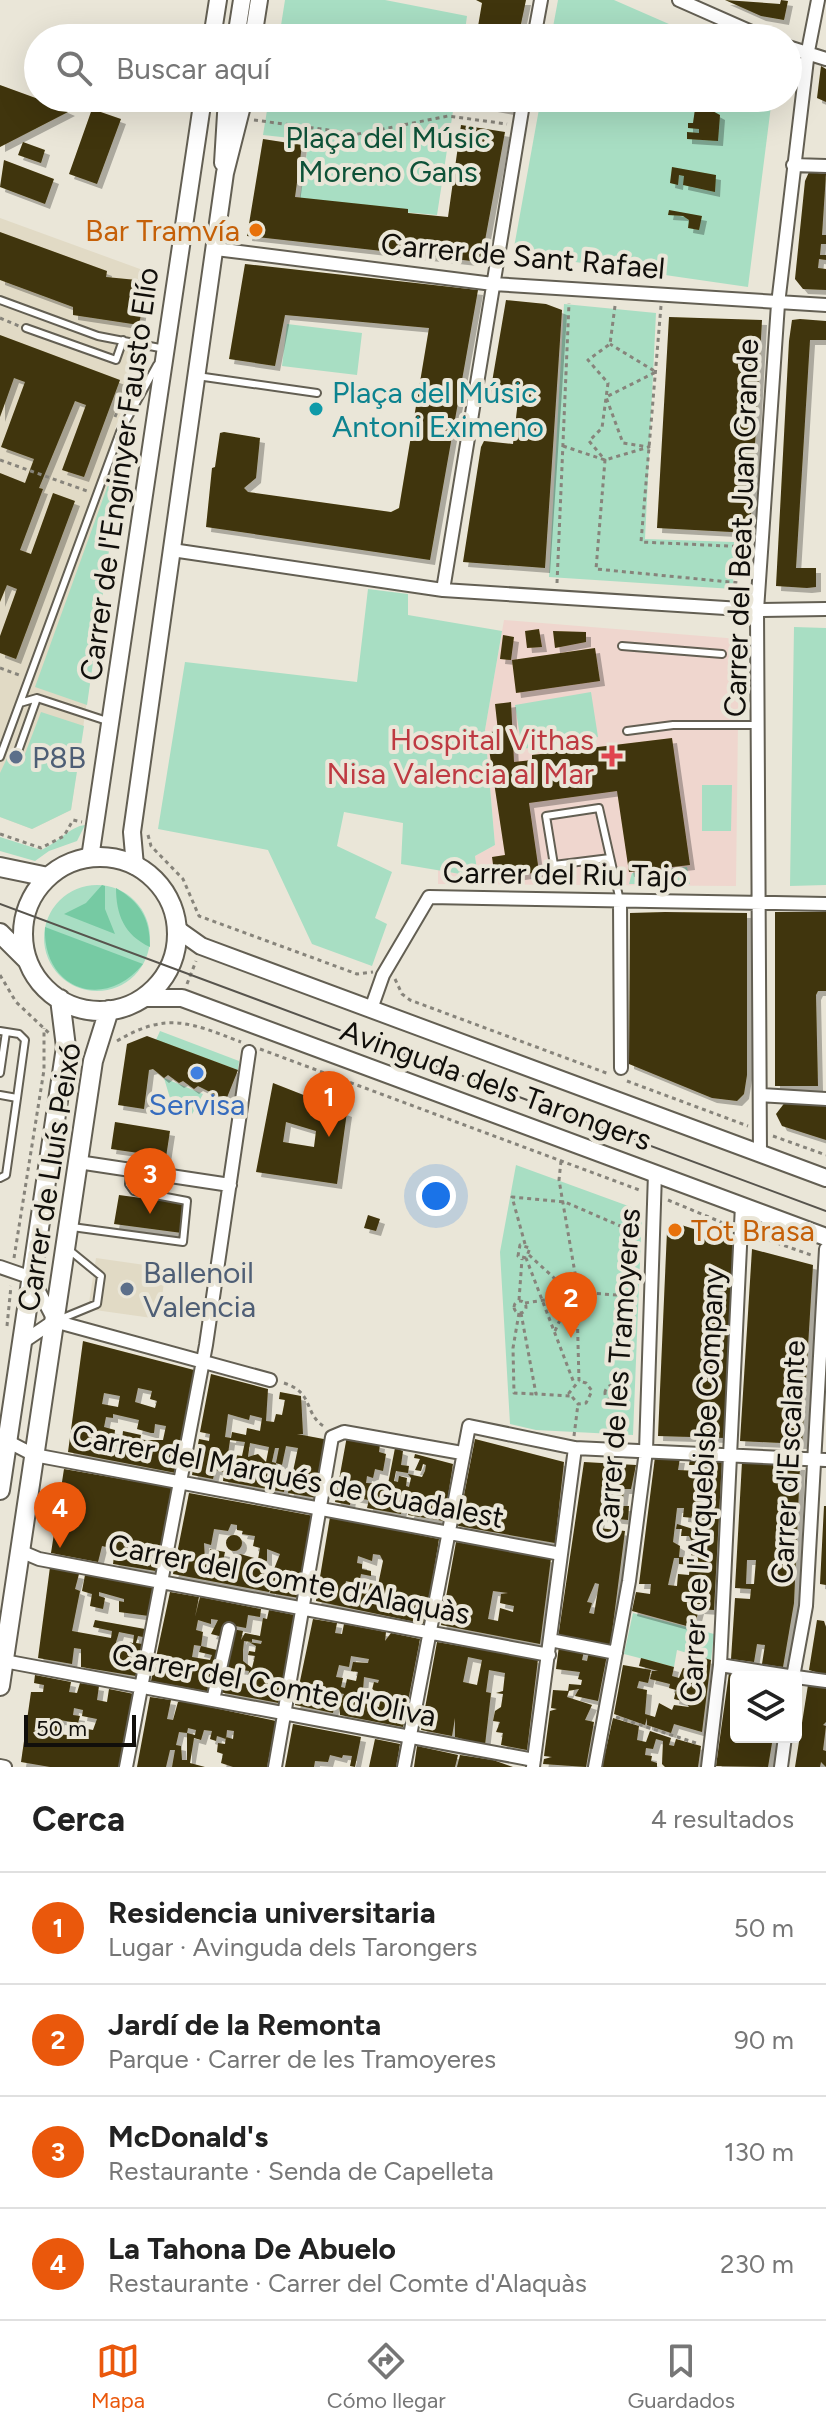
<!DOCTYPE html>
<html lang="es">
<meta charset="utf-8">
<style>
:root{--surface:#fff;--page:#f6f6f6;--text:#222;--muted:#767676;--line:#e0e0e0;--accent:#ea580c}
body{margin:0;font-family:Figtree,sans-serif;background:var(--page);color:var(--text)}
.controls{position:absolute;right:24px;bottom:24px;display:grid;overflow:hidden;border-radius:8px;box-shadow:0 8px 32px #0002}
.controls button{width:72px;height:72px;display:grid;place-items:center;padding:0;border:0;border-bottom:2px solid var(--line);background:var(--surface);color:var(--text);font:40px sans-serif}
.scale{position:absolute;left:24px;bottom:20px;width:112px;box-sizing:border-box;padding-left:8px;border:4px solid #110f0b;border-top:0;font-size:22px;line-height:28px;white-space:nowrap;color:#110f0b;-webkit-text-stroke:6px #eae6d8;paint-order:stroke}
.you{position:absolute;left:436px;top:1196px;width:28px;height:28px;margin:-20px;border:6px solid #fff;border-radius:50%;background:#1a73e8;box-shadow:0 0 0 12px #1a73e833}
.badge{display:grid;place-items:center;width:52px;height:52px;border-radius:50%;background:var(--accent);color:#fff;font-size:26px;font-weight:700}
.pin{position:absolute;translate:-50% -66px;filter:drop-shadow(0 2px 4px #0008)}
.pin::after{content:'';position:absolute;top:42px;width:28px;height:24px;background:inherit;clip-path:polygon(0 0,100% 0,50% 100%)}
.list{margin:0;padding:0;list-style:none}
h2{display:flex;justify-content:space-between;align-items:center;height:104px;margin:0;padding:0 32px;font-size:34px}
h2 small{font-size:26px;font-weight:400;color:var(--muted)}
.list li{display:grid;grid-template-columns:52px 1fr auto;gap:24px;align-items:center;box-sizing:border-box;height:112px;padding:0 32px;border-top:2px solid var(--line)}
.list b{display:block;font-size:30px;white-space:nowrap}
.list p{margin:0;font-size:26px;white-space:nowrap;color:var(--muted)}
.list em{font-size:26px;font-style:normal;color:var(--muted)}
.icon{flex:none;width:44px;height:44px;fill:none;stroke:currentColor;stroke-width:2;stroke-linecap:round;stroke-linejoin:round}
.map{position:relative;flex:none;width:826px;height:1767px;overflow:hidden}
.search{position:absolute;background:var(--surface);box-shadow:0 8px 32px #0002;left:24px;right:24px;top:24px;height:88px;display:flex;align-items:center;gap:20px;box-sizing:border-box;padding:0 28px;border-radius:44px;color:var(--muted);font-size:30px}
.sheet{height:552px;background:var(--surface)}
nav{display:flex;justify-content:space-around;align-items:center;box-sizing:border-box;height:112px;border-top:2px solid var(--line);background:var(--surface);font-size:22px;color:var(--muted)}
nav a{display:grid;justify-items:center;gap:4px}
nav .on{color:var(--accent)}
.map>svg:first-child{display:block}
.built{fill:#e1dac5}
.medical{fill:#efd6ce}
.green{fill:#a8dec3}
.forest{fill:#76caa3}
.building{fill:#413409;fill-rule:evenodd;filter:url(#shadow)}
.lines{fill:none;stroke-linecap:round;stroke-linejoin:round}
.lane-casing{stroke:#635f53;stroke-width:10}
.street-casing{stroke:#635f53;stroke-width:16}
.secondary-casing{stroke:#635f53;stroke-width:20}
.primary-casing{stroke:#635f53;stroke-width:22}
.path{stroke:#87847b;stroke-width:3;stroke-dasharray:4 4;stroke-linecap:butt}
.lane{stroke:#fff;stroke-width:6}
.street{stroke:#fff;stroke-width:12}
.secondary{stroke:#fff;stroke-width:16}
.primary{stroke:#fff;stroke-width:18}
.tram{stroke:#57544d;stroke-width:2}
.food-dot{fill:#e8710a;stroke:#eae6d8;stroke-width:3}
.culture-dot{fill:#0f9aa8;stroke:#eae6d8;stroke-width:3}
.health-dot{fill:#e0444e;stroke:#eae6d8;stroke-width:3}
.service-dot{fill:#5c6f8a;stroke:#eae6d8;stroke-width:3}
.shop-dot{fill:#3f7fe0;stroke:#eae6d8;stroke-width:3}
.labels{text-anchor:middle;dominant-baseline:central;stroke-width:8;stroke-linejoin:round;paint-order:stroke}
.park-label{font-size:30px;fill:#0e5238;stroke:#eae6d8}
.food-label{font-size:30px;fill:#c56008;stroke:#eae6d8;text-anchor:end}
.street-label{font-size:30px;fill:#110f0b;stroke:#eae6d8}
.culture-label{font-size:30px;fill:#0d838f;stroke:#eae6d8;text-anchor:start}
.health-label{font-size:30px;fill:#be3a42;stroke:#eae6d8;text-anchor:end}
.service-label{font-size:30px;fill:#4e5e75;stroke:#eae6d8;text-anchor:start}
.shop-label{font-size:30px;fill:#366cbe;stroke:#eae6d8}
</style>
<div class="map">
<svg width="826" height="1767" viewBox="0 0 826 1767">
<defs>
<filter id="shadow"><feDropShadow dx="5" dy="5" stdDeviation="0" flood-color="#0004"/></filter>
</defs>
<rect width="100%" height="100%" fill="#eae6d8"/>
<path class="built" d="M0,218L151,273L136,373L115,429L126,435L115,514H108L104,542L110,543L71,810L32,829L0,817Z
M96,1258L166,1268L159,1319L88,1309Z"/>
<path class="medical" d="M504,620L739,639L736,886L438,884V870L478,877L475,856L495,845L485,730Z"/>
<path class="green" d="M285,0H385L467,16L464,38H279Z
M558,0H614L701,38H551Z
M269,98H455L437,215L299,203L309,140L263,135Z
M541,98H772L748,287L513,253Z
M564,304L656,313L645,539L734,542L733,589L549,577Z
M287,324L362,333L357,375L282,366Z
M126,435L115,514H108L104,542L110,543L87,705L35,687Z
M368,589L408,594V615L502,631L485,730L495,845L475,856L478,877L401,864L403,823L344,812L337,846L392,872L375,918L387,924L372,966L312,944L268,850L158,829L185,662L357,682Z
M794,627L826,628V885L790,886Z
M591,692L598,737L522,749L515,705Z
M41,712L84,726L71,810L32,829L0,817V773L9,754L23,759Z
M702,785H732L731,831H702Z
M85,825L77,841L49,851L35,861L0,851V837L41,850C56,844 71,826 85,825Z
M687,867L690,884H629L632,873Z
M44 938a53 53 0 1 1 106 0a53 53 0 1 1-106 0Z
M160,1031L239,1061L238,1070L156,1040Z
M164,1078L203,1094L190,1118L175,1115Z
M516,1165L642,1211L633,1435L536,1430L510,1424L500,1252Z
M633,1613L714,1634L711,1660L677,1650L674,1667L624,1654Z"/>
<path class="forest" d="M102,885L105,886V909L115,934L64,914L86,903Z
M116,888C140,902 150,918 150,947C124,935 116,914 116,888Z
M45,927L143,964C104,1012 42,989 45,927Z"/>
<path class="building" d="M476,0H526L518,38H476L482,3Z
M725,0L780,4L781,0L788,1L784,20L761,16Z
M821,66L826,69V102L817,98Z
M0,85L63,108L70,111L0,147Z
M466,98H511L509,110L465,102Z
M696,102L720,115L718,141L687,139V132L699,133V129L688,128V123H693Z
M92,109L121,119L97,184L69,174Z
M461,125L505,132L481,262L247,236L263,139L302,145L295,197L408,209V213L448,217Z
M23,142L45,150L41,163L18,155Z
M4,160L54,179L45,204L0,187Z
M672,167L716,175L715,192L683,185L684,176L679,175L678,185L670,183Z
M809,172L826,174L822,235H826V244H821L820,255H826V260L819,259L818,268L826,269V290L803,289L795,279L805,181Z
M669,210L702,216L699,230L688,228L689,220L683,216L668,215Z
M0,232L107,271L106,277L147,281L139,325L73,315V307L0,280Z
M245,264L478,290L430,560L206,527L212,468L215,467L220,433L224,432L260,438L256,478L244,488L248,492L391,512L399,508L429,328L285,315L275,366L229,359Z
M506,300L546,304L562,310L545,568L463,562L481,447L484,441L513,444L519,392L513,391L512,398L492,395L491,388Z
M669,317L762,320L750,533L657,528Z
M800,319L826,321V340H810L796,568H816V587L807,588L776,586L789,341L792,320Z
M0,335L120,380L84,477L62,470L86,405L75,401L39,488L43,489L20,550L31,554L53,493L75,501L16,659L0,653V636L17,589L7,585L0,602V473L25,483L34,459L1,447L25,382L14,378L0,417Z
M539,629L542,647L527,648L525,631Z
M553,631L586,632V642L555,648Z
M503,635L514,637L511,660L500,659Z
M595,648L600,681L516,693L512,660Z
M511,702L514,762L532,760V755L672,738L690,865L629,872L617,791L529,803L539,872L495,879L492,857L505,855L489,749L491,732L498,731L495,704Z
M665,912L747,913V1075L744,1094L737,1101L712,1098L629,1064L630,913Z
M775,912H826V991H818L816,995L818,1086H775Z
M147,1036L238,1070L226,1100L198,1086L194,1089L183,1081L179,1083L168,1075L164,1078L153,1069L149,1070L144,1109L118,1105L127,1044Z
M273,1083L347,1112L337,1184L256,1172ZM286,1122L316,1131L314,1147L283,1142Z
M786,1101L826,1106V1140L782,1126L776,1114Z
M115,1122L170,1131L166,1157L111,1149Z
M119,1195L186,1204L182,1233L114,1224Z
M368,1215L380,1219L376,1231L364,1228Z
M678,1224L736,1242L724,1438L658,1436L667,1231L669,1225Z
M752,1249L813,1265L802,1444L740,1441Z
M83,1341L194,1370L176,1473L68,1452ZM138,1388L152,1391L150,1399L157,1401L155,1408L135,1402ZM104,1393L120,1396L118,1407L102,1404ZM113,1414L139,1420L137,1429L151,1433H154L155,1424L166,1426L163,1440H140L141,1435L123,1431L122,1440L114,1439L115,1430L104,1427L106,1417L113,1418Z
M211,1374L268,1389L266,1421L274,1422L276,1414L282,1415L285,1400L279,1399L280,1392L301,1396L303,1434H297L329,1440L317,1498L288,1493L291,1479L281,1474L292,1476L298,1448L286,1446L282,1465L276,1463L279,1448H275L272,1462L276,1463L274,1473H279L278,1483L285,1484L284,1492L223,1481L224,1472L215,1470L213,1479L192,1475L199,1439L209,1441L210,1434L200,1432ZM228,1414L249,1420L250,1415L262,1418L260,1431L247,1428L246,1435L232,1432L231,1438L225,1437ZM230,1440L245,1442L242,1456L228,1454ZM250,1443L269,1447L266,1462L258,1454L248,1457Z
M347,1436L380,1444L379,1452L386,1454L383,1471L375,1469L373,1478L367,1476L366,1483L388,1484L395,1448L403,1451L401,1465L409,1466L408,1473L396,1471L394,1481L398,1482L399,1476L407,1478L406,1486L409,1487L411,1478L408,1474L422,1477L425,1471L426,1465L423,1464L421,1471L415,1470L420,1459L414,1458L415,1454L453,1464L444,1521L408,1515L415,1498L404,1496L401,1514L367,1508L369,1500L351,1497L350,1505L335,1502Z
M475,1439L564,1462L555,1543L458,1526Z
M655,1457L680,1458L678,1470L698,1471V1465H689L690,1459L722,1460L714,1610L699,1609L694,1628L632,1611L636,1592L650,1594L651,1584H639ZM677,1508H684L683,1517L694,1518L693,1529L677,1524L676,1529H682L681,1536H689L692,1542L691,1558L679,1557L680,1546L673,1542ZM674,1558H679V1564L690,1565L689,1575L678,1574L677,1586L668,1585Z
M584,1462L636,1465L631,1489H624L622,1506H629L628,1520L600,1517L599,1528L625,1531L610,1648L558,1638ZM595,1583L599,1584L594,1614L589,1613L592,1603L587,1602Z
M742,1462L800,1465L794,1603L783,1667L762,1664L765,1645L757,1644L754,1662L731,1659L735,1598L750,1599L751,1589L735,1588ZM747,1560H756L754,1584H746Z
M64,1469L173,1488L156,1571L113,1564L115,1549L102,1546L98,1562L51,1553Z
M189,1493L314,1516L299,1598L270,1593L271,1588L269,1592L173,1574ZM231,1524L237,1525V1530L243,1531L242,1534L255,1536L253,1546L260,1548L258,1559L240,1554L234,1555L233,1563L223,1561L225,1552L210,1549L208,1561H205L204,1543L211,1545L214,1529L228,1531ZM267,1549L280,1554L274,1569L261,1566L262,1560L267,1561Z
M824,1506H826V1585L820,1584Z
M330,1517L439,1539L425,1624L316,1601ZM373,1554L380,1555L383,1561L378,1585L359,1581L357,1596L343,1594L346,1581L359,1584L361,1574L371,1576V1571L362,1569V1564L357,1563L358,1556L372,1561Z
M226 1543a8 8 0 1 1 16 0a8 8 0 1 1-16 0Z
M456,1542L551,1558L540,1644L441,1625ZM493,1591L508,1593L501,1594L500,1603L514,1606L513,1612L500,1608L498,1621L488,1619Z
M50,1567L79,1574L75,1589L80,1591L72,1631L111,1638L112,1631L93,1627L95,1620L145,1629L143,1637L138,1636L136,1643L142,1644L136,1676L81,1667V1649L74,1648L72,1664L38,1658ZM119,1632L134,1635L133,1643L123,1641L122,1648L115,1646Z
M85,1575L155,1587L149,1616L119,1612V1601L124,1602V1599L99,1592V1596L105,1598L103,1609L90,1606L92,1594L82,1591Z
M170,1592L199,1597L195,1617L200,1597L261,1609L260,1617L248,1615L246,1628L225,1624L223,1637L211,1634L218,1620L211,1619V1624L198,1620L196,1630L203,1632L201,1646L194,1645L192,1657L210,1660L212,1655L199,1652L201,1646L221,1651L211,1692L151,1681Z
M269,1610L295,1615L279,1703L219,1692L222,1679L235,1686V1682L247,1684L249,1671L225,1667L232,1629L243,1631L241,1640L245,1633L260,1636L263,1618L267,1619ZM252,1639L262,1641L261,1644L249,1642L256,1646L255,1652L249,1651L248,1655L255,1656L252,1668L243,1661V1650L244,1641L252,1642Z
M313,1619L337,1623L335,1633L342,1634L344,1624L386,1632L385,1641L391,1633L420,1639L403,1727L340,1715L339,1705L344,1694L329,1691L328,1694L336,1696L333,1713L295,1705ZM351,1656L369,1659L368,1663L353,1662L351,1671L358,1672L356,1681L347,1679L345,1688L341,1687L343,1678L336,1677L339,1665L349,1667ZM364,1677L379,1680L378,1683L374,1682L372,1690L382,1692L379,1707L362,1703Z
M817,1620L824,1621L826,1627V1675L809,1670Z
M437,1642L538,1659L527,1750L501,1745L503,1733L496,1732L500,1722L493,1721L495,1711L501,1707L503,1694L496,1693L503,1691L505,1673L489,1670L486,1692L491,1693L485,1745L455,1737V1718L452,1736L421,1730ZM468,1657L482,1660L477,1685L463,1682Z
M559,1646L584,1651L582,1660L587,1661L589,1652L607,1655L598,1701L575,1696L579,1689L568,1691L569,1684L581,1685L582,1680L578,1679L580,1672L556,1669Z
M691,1654L711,1660L702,1732L674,1724L671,1733L647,1725V1718L645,1725L614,1714L623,1665L651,1670L648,1683L639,1681L637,1688L647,1690L645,1714L655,1717L659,1703L672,1710L674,1705L689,1707L686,1702L674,1699L676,1690L669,1688L670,1684L650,1679L652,1671H658L639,1666L641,1658L674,1667L672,1676L679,1678L683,1668L689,1670Z
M729,1673L742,1675L736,1677V1737H773L768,1767L716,1766Z
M35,1675L71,1682L69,1692L77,1693L80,1683L99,1686L97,1700L107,1702L109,1689L134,1694L120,1767H50L21,1762L31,1692H43L44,1685L34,1683ZM74,1708L83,1710L82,1716L97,1719L93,1730L77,1727V1732L68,1730L67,1735L58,1734L60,1720L78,1723L80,1716L73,1715Z
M808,1685L826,1688V1722L823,1725L826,1726L823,1750L826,1751V1767L821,1762L820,1767H795Z
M553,1690L569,1691L567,1697L592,1705L585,1720L594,1722L586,1767L543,1764L544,1759L552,1757L544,1756L550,1711L557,1709L551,1708Z
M150,1697L171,1700L167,1719L173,1720L178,1702H186L276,1721L267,1767H233L221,1763L223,1754L217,1752L218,1743L225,1744L226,1737L233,1739L234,1731L227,1730L226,1739L217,1736L216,1741L210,1739L212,1731L204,1730L201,1740L194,1738L190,1763L205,1767H172L175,1750H170L166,1767H137ZM188,1728L196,1730L195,1735L187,1733V1760H182L181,1746L176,1745L179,1732L187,1733Z
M613,1718L639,1726L637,1740L646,1742L650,1731L671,1738L669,1745L674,1746L676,1739L701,1746L698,1767H665L662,1764L663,1741L656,1739L653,1749L646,1748L645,1755L652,1756L651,1761L657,1763V1767H602Z
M293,1724L361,1737L355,1767L350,1766L352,1756L343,1755L342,1758L330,1755L328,1762L315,1761L314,1767H285Z
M375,1739L400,1744L396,1767H369Z
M417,1746L458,1755L455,1767H414Z
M460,1755L493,1760L513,1767H457Z"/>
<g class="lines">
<defs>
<path id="lane" d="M0,300L98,336L165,349
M26,328L116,360L123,340
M197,376L317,393
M622,646L722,654
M20,703L37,698L107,721
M627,731L673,725H759
M0,757L120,432L157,365
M16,757L37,698
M610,858L554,865L546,816L599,808L620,901
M0,1031L19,1034L25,1040L17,1098L0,1095
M0,1073L6,1032
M0,1178L6,1175L17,1098
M72,1227L183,1242L187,1201L134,1191L129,1184L130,1171
M58,1320L97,1304L101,1276L68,1249"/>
<path id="street" d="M679,0L765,38
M534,38L541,0
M788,47L826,59
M793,165L826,166
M216,249L493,284L826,305
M172,550L443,590L757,610L826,609
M443,590L524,98
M620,901L621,1068
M371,1009L383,975L429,897L826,904
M760,1095L826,1099
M760,1154L757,610L778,304L808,51L818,0
M78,1162L230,1185
M0,1267L32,1278L54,1320
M54,1321L270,1380
M23,1342L54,1321
M5,1440L34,1455L561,1554
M20,1551L39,1559L549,1655
M550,1640L616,1653
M4,1661L534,1760
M720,1665L795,1677
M793,1677L806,1606L826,1249
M796,1677L826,1681
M213,1700L229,1629
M0,1766L5,1767
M126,1767L206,1345L249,1052
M275,1767L332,1437L344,1432L462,1453
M404,1767L469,1426L575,1448L826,1460
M533,1767L575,1448
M595,1767L629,1581L646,1451L655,1173
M708,1767L720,1665L742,1205
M781,1767L785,1737"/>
<path id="secondary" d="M212,38L218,0
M236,38L242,0
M253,38L259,0
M223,163L227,98
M90,858L203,98
M135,866L132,832L225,173L244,98
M177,929L201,946L826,1178
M143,998H182L826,1237"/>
<path id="primary" d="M23 934a77 77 0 1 1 154 0a77 77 0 1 1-154 0Z
M0,867L48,877
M0,933L26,959
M0,1490L66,1047L60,999
M0,1686L93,1061L109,1010"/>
</defs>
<use href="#lane" class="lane-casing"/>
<use href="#street" class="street-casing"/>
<use href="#secondary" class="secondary-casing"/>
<use href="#primary" class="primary-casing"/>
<path class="path" d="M254,120L358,134L448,116L507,124
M615,306L610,344L588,360L608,383L602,428L589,441L605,460L596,569L740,583L738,597
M661,306L641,542L750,547
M0,318L19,326
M115,417L132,373
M563,446L605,460L649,447L623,443L606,397L656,372L610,344
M0,460L87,491
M557,583L569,303
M0,668L19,675
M0,834L41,848L64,836L73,820L82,822
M148,835L151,846L183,879L199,916L357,974L373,972
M0,975L16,1002L49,1033
M395,979L402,994L410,1000L609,1074
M187,984L196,961
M117,1041C167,1011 191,1023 241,1042
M260,1049L642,1191
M627,1081L748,1126
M773,1136L826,1155
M561,1161L559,1180L576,1279L584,1283L589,1293L586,1300L577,1305L564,1297V1287L576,1279
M668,1200L728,1225
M754,1235L814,1256
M525,1244L512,1197L565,1202L625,1228
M529,1255L564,1287
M14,1258L44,1070V1028
M526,1258L518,1256L520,1245L530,1248L526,1258L574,1383
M589,1293L617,1295
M519,1300L522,1259
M514 1307a6 6 0 1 1 12 0a6 6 0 1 1-12 0Z
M525,1303L564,1297
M577,1305L579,1381L586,1383L592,1391L586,1403L578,1404L569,1393L579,1381
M519,1313L513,1348L514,1393L536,1394
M521,1313L536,1394L570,1396
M7,1326L11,1286
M555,1331L568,1302
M284,1383C315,1393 303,1414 325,1427
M605 1393a8 8 0 1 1 16 0a8 8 0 1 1-16 0Z
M574,1436L578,1404
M616,1717L699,1744"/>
<use href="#lane" class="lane"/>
<use href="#street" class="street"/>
<use href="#secondary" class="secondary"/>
<use href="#primary" class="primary"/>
<path class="tram" d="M0,904L826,1211"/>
</g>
<g class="food-dot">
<circle cx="256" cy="230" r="8"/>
<circle cx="675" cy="1230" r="8"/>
</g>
<circle class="culture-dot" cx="316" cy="409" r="8"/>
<path class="health-dot" d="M608 744h8v8h8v8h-8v8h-8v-8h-8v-8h8z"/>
<g class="service-dot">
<circle cx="16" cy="757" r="8"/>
<circle cx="127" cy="1289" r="8"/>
</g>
<circle class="shop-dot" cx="197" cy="1073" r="8"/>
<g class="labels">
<g class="park-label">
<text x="388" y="137">Plaça del Músic<tspan x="388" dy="34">Moreno Gans</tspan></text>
</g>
<g class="food-label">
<text x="240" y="230">Bar Tramvía</text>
<text x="691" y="1230" text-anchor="start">Tot Brasa</text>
</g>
<g class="street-label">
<text transform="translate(523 256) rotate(5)">Carrer de Sant Rafael</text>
<text transform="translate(119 474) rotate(-82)">Carrer de l'Enginyer Fausto Elío</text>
<text transform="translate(741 528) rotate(-88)">Carrer del Beat Juan Grande</text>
<text transform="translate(565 874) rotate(1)">Carrer del Riu Tajo</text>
<text transform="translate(496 1085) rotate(20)">Avinguda dels Tarongers</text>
<text transform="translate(49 1177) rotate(-81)">Carrer de Lluís Peixó</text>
<text transform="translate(618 1374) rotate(-86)">Carrer de les Tramoyeres</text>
<text transform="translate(788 1462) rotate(-87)">Carrer d'Escalante</text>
<text transform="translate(288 1476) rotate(11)">Carrer del Marqués de Guadalest</text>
<text transform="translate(702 1485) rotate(-87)">Carrer de l'Arquebisbe Company</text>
<text transform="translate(289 1579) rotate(11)">Carrer del Comte d'Alaquàs</text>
<text transform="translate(274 1685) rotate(11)">Carrer del Comte d'Oliva</text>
</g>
<g class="culture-label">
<text x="332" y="392">Plaça del Músic<tspan x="332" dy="34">Antoni Eximeno</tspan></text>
</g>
<g class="health-label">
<text x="594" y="739">Hospital Vithas<tspan x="594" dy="34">Nisa Valencia al Mar</tspan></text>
</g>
<g class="service-label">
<text x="32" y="757">P8B</text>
<text x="143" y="1272">Ballenoil<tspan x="143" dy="34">Valencia</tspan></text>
</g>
<g class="shop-label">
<text x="197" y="1104">Servisa</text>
</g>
</g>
</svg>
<div class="controls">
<button><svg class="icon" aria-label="layers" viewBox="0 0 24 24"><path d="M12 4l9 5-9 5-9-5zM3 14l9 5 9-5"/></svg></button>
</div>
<div class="scale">50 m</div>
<div class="you"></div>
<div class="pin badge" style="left:329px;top:1137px">1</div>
<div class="pin badge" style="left:571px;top:1338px">2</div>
<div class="pin badge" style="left:150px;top:1214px">3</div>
<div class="pin badge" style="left:60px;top:1548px">4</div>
<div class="search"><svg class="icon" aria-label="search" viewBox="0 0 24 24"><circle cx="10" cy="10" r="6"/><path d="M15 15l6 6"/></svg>Buscar aquí</div>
</div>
<section class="sheet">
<h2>Cerca<small>4 resultados</small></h2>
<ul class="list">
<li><span class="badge">1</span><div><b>Residencia universitaria</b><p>Lugar · Avinguda dels Tarongers</p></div><em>50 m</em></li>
<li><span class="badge">2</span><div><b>Jardí de la Remonta</b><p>Parque · Carrer de les Tramoyeres</p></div><em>90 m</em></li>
<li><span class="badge">3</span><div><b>McDonald's</b><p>Restaurante · Senda de Capelleta</p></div><em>130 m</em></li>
<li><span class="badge">4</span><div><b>La Tahona De Abuelo</b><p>Restaurante · Carrer del Comte d'Alaquàs</p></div><em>230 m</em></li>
</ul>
</section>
<nav>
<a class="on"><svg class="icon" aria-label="map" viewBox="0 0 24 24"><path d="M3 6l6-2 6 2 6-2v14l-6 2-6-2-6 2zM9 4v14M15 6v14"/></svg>Mapa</a>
<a><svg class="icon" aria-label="directions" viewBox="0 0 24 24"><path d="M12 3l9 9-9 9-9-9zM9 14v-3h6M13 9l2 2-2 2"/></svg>Cómo llegar</a>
<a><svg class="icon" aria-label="saved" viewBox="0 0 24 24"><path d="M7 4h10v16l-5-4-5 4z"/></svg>Guardados</a>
</nav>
